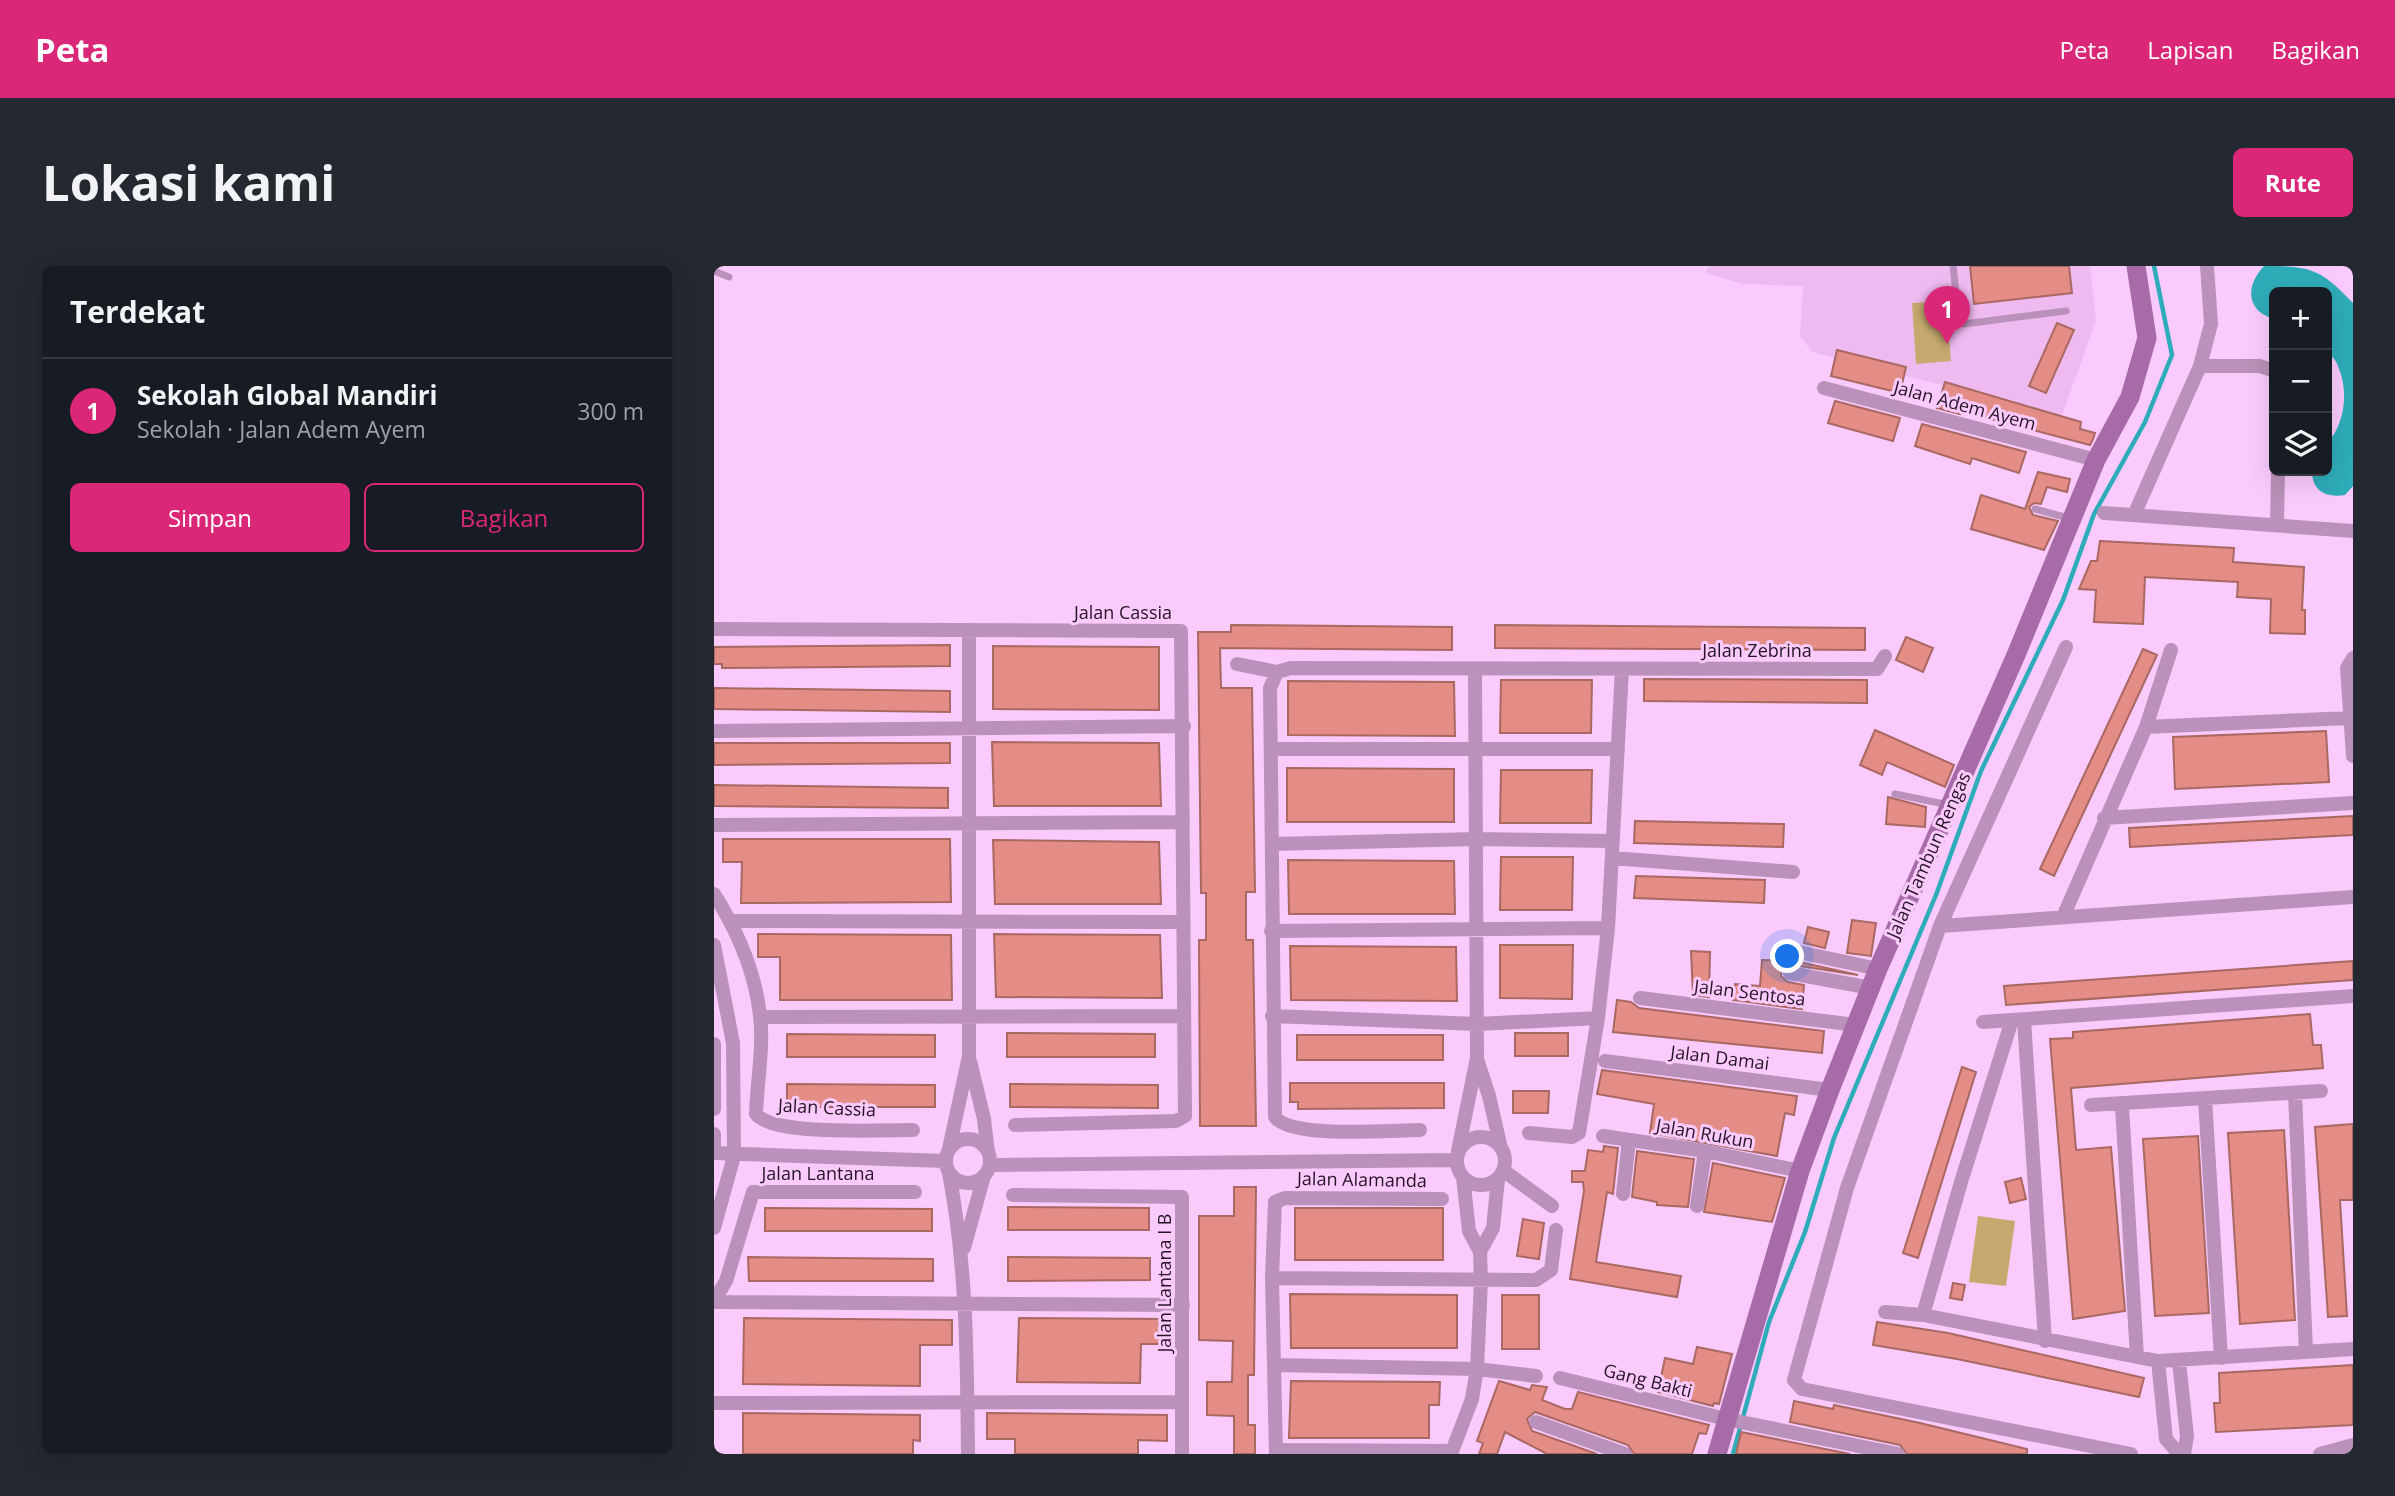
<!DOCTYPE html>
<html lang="id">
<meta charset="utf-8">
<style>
:root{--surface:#171b24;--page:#242831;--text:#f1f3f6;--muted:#9ea1a6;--line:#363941;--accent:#db2777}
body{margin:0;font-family:"Open Sans",sans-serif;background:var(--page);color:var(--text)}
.controls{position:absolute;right:21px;top:21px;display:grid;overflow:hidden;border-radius:10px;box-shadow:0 7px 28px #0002}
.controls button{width:63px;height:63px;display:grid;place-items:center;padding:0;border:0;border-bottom:2px solid var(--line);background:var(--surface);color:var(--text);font:35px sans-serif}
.you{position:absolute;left:1074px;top:691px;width:24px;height:24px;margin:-18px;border:5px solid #fff;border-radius:50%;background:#1a73e8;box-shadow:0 0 0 10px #1a73e833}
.badge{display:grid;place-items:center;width:46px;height:46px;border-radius:50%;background:var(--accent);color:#fff;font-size:23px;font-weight:700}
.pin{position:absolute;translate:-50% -58px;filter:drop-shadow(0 2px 4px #0008)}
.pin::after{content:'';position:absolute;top:37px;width:24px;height:21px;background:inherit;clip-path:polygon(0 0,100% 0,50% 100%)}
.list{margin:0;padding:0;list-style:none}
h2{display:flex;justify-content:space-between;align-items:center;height:91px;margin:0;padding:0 28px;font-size:30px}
h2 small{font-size:23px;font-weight:400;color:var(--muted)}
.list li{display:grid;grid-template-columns:46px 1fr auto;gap:21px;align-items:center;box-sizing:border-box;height:105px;padding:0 28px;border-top:2px solid var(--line)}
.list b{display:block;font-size:26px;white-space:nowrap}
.list p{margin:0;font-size:23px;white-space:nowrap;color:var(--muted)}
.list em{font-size:23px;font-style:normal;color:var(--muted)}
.actions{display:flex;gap:14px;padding:21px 28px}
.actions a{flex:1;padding:16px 0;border:2px solid var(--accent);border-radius:10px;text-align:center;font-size:24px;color:var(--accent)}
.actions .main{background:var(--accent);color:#fff}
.icon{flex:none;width:38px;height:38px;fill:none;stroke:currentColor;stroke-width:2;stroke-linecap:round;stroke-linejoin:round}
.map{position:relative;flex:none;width:1639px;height:1188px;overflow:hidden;border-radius:10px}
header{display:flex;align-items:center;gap:42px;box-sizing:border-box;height:98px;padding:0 35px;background:var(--accent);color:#fff}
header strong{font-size:33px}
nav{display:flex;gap:38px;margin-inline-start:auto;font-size:24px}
.intro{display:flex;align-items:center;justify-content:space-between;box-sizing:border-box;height:168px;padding:0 42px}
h1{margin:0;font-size:49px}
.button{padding:18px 32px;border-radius:10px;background:var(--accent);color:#fff;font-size:24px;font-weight:700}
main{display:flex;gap:42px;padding:0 42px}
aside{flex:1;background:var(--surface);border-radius:10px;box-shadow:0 7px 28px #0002}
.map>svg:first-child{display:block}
.built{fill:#efbaf0}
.green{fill:#c5a96e}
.water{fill:#2facb9}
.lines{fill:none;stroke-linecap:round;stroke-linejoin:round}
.stream{stroke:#2facb9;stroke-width:4.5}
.building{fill:#e38d86;stroke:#a96862;stroke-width:2}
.lane{stroke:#b991ba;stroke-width:7}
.street{stroke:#b991ba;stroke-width:14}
.secondary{stroke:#a66ba8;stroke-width:19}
.labels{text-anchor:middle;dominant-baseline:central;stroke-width:6;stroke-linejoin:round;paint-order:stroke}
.street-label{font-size:18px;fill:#251426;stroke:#facafc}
</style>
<header>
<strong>Peta</strong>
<nav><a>Peta</a><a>Lapisan</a><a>Bagikan</a></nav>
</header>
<div class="intro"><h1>Lokasi kami</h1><a class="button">Rute</a></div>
<main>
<aside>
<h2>Terdekat<small></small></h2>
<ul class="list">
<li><span class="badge">1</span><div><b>Sekolah Global Mandiri</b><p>Sekolah · Jalan Adem Ayem</p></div><em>300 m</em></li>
</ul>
<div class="actions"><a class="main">Simpan</a><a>Bagikan</a></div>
</aside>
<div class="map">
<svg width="1639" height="1188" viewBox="0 0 1639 1188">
<rect width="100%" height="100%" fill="#facafc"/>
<path class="built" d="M995,0H1376L1382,54L1348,150L1098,86L1086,70L1089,20L1029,18L991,7Z"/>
<path class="green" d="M1232,35L1237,95L1202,98L1198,37Z
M1264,950L1301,955L1292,1020L1255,1016Z"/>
<path class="water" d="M1550,0C1596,0 1606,2 1639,37V220L1631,229C1612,232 1598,225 1598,205H1613V178C1631,157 1635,126 1624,100C1622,93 1614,88 1613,82C1609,65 1613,43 1613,26H1560V53C1532,45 1531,20 1550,0Z"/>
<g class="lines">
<path class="stream" d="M1019,1188L1055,1056L1091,966L1120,872L1222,629L1267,505L1349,334L1380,248L1431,156L1458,89L1440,0"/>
</g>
<path class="building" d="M1256,0H1355L1358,27L1260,38Z
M1343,57L1360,64L1332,127L1315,120Z
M1123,84L1192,101L1186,127L1117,110Z
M1231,116L1367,156L1366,163L1381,167L1379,173L1376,179L1247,145L1246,148L1223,142Z
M1121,135L1186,152L1179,175L1114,157Z
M1208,158L1312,186L1305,207L1258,192L1256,198L1201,180Z
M1324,206L1356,213L1353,226L1333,221L1327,238L1320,237L1315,241L1319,249L1344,255L1330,284L1257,263L1267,229L1311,243Z
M1386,275L1520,282L1519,296L1590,301L1588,344H1591V368L1556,367L1557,333L1523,331L1524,316L1431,311L1429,358L1380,356L1382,324L1365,323L1377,295H1383Z
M517,359L738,361V384L506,382L507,422H538L541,626H532V674H539L542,860H486L485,674H492V627H487L484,366H517Z
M781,359L1151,362V384L781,382Z
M1192,371L1219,382L1209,406L1182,394Z
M236,379V400L8,402V398H0V381Z
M279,380L445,381V444L279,443Z
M1429,383L1443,389L1340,610L1326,603Z
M930,413L1153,414V437L930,435Z
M787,414H878L877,467H786Z
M574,415L740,416L741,470L574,469Z
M0,422L236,425V446L0,443Z
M1161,464L1240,499L1231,521L1173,496L1168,509L1146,499Z
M1612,465L1615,516L1461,523L1459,471Z
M278,476L445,477L447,540H280Z
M0,477H236V497L0,499Z
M573,502L740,503V556H573Z
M787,504H878L877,557H786Z
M0,519L234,522V542L0,540Z
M1174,531L1212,541L1211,561L1172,558Z
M1639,550V569L1416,581L1415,562Z
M921,555L1070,558L1069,581L920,577Z
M9,573H236L237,636L27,637L28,596H9Z
M279,574L445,576L447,638H281Z
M787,591H859L858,644H786Z
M574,594L740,595L741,648H575Z
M922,610L1051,614L1050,637L920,632Z
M1138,654L1162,657L1157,690L1133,687Z
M1094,661L1115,666L1111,682L1090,677Z
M44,668L237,669L238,734H66V691H44Z
M280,668L446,669L448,732L282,731Z
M786,679H859L858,733L786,732Z
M576,680L742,681L743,735L577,734Z
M977,685L996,686L995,731L979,729Z
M1048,694L1081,695L1144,709L1073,698L1068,701L1067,710L1074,716L1090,719L1088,743L1019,734L1021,718L1046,720Z
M1639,695V714L1292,739L1290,720Z
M903,734L917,736L925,742L1110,765L1108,787L899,766Z
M1596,748L1599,779H1607L1609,802L1357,822L1362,884L1397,881L1411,1045L1359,1053L1336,773L1359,772V766Z
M293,767L441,768V791H293Z
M801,767H854V790H801Z
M73,768L221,769V791H73Z
M583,769H729V794H583Z
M1248,801L1262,806L1204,992L1189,987Z
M888,804L1083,830L1080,849L1071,847L1063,890L936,867L940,838L883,828Z
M576,817H730V842L584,843V836H576Z
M73,818L221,819V841H73Z
M296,818L444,819V842L296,841Z
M799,825H835L834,847H799Z
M1639,858V934H1626L1633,1050L1614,1051L1601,861Z
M1570,864L1581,1054L1526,1058L1514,867Z
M1484,870L1495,1047L1441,1050L1429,873Z
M890,880L904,882L899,928L893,926L882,996L967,1010L963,1031L856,1013L870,925L869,916H858V905H871L874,884L889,886Z
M923,885L980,893L974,941L943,939V936L918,931Z
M999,897L1071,912L1058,956L990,946Z
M1307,912L1312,933L1296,937L1291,916Z
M520,921H542L540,1109H534V1159H541V1188H520V1150L493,1149V1116H518L519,1075L485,1074V950H520Z
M294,941L435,942V964H294Z
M51,942L218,943V965H51Z
M581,942H729V994H581Z
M809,953L830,957L825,993L803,990Z
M34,991L219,993V1015H35Z
M294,991L436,992V1014L294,1015Z
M1239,1017L1251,1019L1248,1034L1236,1032Z
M576,1028L743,1029V1082H577Z
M788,1029H825V1083H788Z
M30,1052L238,1054V1079H206V1120L29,1118Z
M305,1052L456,1053L455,1078H427L426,1117L303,1116Z
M1163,1056L1234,1067L1430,1112L1425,1131L1243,1093L1159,1079Z
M983,1081L1018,1088L1005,1138L1000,1137L999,1140L944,1126L951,1092L979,1098Z
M1639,1099V1159L1502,1166L1500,1137H1506L1505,1107Z
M577,1115L726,1116L725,1139H715V1172H575Z
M785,1115L816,1124L818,1119L833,1121L828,1134L851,1143H858L864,1126L995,1159L992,1168L985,1167L978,1188H920L914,1179L821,1146L813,1153L818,1165L883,1188H833L791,1166L783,1188H765L769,1177L763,1175Z
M1080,1135L1119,1143L1120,1139L1206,1157L1313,1183V1188H1193L1186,1179L1076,1156Z
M29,1147L206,1149V1175L199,1174V1188H29Z
M273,1147L453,1149V1175L424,1174V1188H301V1173H273Z
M1027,1166L1136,1188H1022Z"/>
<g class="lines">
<path class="lane" d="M1239,0L1245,52L1250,58L1352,45
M0,5L15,11
M1321,243L1358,253
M1181,528L1235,539"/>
<path class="street" d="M1486,100H1546L1560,105
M1110,122L1382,194
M1390,247L1639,265
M1420,249L1486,100L1497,58L1493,0
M1563,259L1564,205
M0,363L467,365L471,850L462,855L301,859
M1352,381L1226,660L1133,922L1080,1114L1088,1123L1417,1188
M1639,392L1633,402L1639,490
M523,398L563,406
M1432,461L1457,384
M0,465L470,460
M559,483H904
M1390,552L1639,537
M0,559L469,556
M558,578L762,573L899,575
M898,592L1079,606
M0,628C23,664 41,706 46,749C50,780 43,816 42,848C58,870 169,864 199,864
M1349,651L1432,461L1636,452
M17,655L467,656
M1226,660L1639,631
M557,665L894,662
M0,679L19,777L20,890L0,962
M1080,685L1164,703
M1076,707L1157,722
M926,732L1142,759
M558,750L764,758L884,752
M46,751L469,750
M1310,754L1331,1075
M1269,756L1639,730
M0,778V843
M763,793L775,830L786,878
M256,795L270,853L274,886
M891,795L1116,824
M1581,827L1592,1085
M1491,833L1507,1092
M1377,839L1607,825
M1408,840L1423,1091
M706,864C677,864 578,873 561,851L556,422L563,406L577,402L1163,403L1171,390
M815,867L858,871L865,867L884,752L894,662L908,403
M0,868V881
M889,870L991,885L1086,905
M743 895a24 24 0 1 1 48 0a24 24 0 1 1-48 0Z
M232 895a22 22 0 1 1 44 0a22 22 0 1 1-44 0Z
M235,883L255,790V366
M744,885L763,792L761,404
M0,887L231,895
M276,899L743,894
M790,905L838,940
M235,907C253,1001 253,1093 254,1188
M909,928L915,874
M299,929L468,931V1188
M983,940L991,885
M250,982L270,910
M766,986L779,962L784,913
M558,1012L822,1014L837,1004L842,964
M0,1035L12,1015L39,926H201
M0,1036L469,1039
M1171,1046L1209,1049L1444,1095L1639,1083
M1209,1049L1247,916L1298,754
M1444,1095L1452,1173L1465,1188
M1465,1096L1473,1170L1470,1188
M561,1099L763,1103L822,1110
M846,1112L1012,1153L1184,1188
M0,1137L468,1136
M822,1156L911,1188
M562,1184L738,1185
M562,1188L558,1012L561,936L571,932L728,933
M737,1188L758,1133L763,1103L767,1014L766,986L755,965L749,911
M1606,1188L1639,1179"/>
<path class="secondary" d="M1003,1188L1086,905L1116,824L1164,703L1302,389L1382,194L1416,131L1433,72L1422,0"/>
</g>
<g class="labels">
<g class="street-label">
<text transform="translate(1251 139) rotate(15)">Jalan Adem Ayem</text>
<text x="409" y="346">Jalan Cassia</text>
<text x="1043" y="384">Jalan Zebrina</text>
<text transform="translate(1214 589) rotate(-66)">Jalan Tambun Rengas</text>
<text transform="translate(1036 726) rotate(7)">Jalan Sentosa</text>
<text transform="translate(1006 791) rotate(7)">Jalan Damai</text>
<text transform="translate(113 841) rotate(3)">Jalan Cassia</text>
<text transform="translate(991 867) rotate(10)">Jalan Rukun</text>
<text x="104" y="907">Jalan Lantana</text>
<text transform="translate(648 913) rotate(1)">Jalan Alamanda</text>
<text transform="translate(450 1017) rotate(-90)">Jalan Lantana I B</text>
<text transform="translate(934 1114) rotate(14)">Gang Bakti</text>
</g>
</g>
</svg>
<div class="controls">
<button>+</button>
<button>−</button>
<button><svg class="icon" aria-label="layers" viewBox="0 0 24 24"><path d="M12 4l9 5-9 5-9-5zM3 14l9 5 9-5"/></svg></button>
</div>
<div class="you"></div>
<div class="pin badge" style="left:1233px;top:78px">1</div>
</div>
</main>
